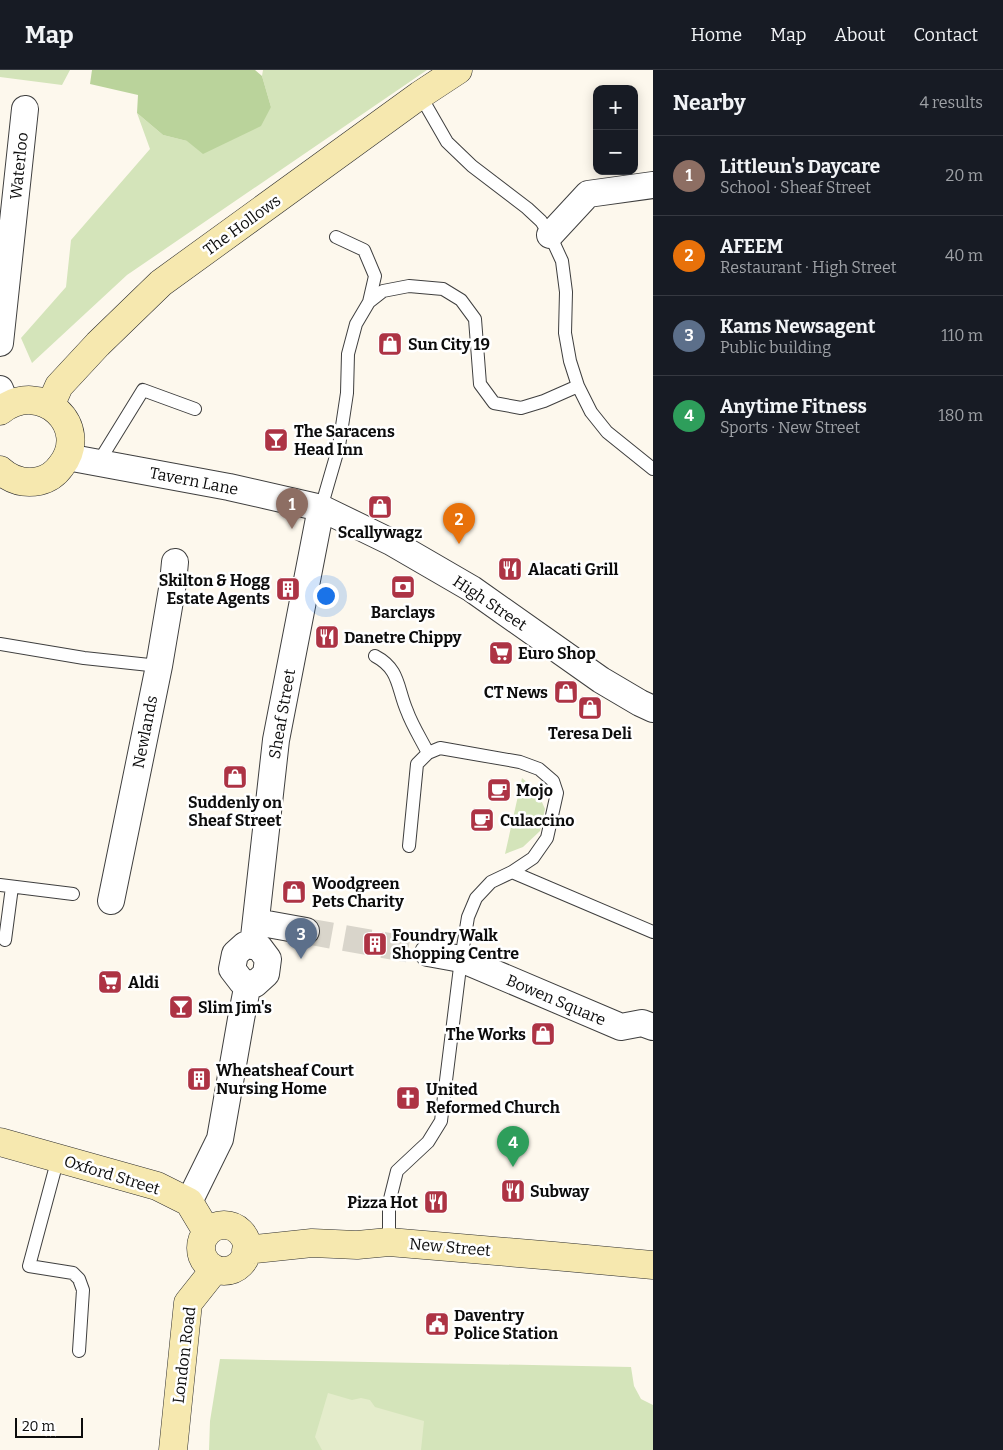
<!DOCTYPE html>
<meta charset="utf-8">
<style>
:root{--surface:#171b24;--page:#20242c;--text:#f1f3f6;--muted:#9ea1a6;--line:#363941;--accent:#d29da6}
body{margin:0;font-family:Bitter,serif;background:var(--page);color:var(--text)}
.controls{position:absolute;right:15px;top:15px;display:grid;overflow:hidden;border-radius:10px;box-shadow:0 2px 12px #0003}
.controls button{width:45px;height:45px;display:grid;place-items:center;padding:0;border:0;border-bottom:1px solid var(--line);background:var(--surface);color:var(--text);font:25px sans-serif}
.scale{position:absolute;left:15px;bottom:12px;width:68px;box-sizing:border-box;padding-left:5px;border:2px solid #0c0c0c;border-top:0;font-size:14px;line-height:18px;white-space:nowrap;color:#0c0c0c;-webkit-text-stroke:4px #fff;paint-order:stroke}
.you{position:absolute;left:325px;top:525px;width:18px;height:18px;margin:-12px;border:4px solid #fff;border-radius:50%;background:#1a73e8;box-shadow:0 0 0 8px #1a73e833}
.badge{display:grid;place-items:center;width:32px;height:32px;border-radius:50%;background:var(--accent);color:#fff;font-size:16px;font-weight:700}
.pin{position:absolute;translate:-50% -41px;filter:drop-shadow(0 1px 2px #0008)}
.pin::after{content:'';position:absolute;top:26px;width:18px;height:15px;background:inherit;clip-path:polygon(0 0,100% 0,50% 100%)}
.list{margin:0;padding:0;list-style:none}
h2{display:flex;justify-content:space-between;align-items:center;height:65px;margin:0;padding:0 20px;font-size:21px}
h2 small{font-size:16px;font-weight:400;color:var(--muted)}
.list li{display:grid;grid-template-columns:32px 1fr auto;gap:15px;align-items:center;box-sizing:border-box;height:80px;padding:0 20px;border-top:1px solid var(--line)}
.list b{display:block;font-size:19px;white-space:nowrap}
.list p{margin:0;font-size:16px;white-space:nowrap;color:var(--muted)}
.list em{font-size:16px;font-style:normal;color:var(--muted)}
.map{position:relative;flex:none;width:653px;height:1380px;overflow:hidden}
header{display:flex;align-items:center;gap:30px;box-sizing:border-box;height:70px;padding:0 25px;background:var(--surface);border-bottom:1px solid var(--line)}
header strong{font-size:24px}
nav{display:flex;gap:28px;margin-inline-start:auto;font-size:18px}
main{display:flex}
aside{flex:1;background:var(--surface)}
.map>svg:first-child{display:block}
.green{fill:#d4e4ba}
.forest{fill:#bad39b}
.pitch{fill:#e4eccb}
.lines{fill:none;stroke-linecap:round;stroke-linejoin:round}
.street-tunnel{stroke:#d9d5cb;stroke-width:26;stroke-dasharray:26 13;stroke-linecap:butt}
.lane-casing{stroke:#3f3f3f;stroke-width:14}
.street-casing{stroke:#3f3f3f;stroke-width:28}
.secondary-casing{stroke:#2e2e2e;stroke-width:29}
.lane{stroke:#fff;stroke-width:12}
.street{stroke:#fff;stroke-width:26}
.secondary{stroke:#f6e8af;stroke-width:28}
.labels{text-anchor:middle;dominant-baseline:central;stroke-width:5;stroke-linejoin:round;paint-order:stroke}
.street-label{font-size:16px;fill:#0c0c0c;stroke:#fff}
.poi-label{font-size:16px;font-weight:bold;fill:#0c0c0c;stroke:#fff;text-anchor:start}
</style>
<header>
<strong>Map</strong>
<nav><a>Home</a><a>Map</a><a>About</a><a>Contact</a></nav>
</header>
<main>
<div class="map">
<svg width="653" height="1380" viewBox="0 0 653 1380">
<rect width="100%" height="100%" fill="#fdf8ed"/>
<path class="green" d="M0,0H70L62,15L0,7Z
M263,0H427L127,205L32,293L21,268L66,217L71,170L150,79L137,43L163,65L187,71L271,37L262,6Z
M522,708L537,721L545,739L540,761L523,777L505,784Z
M220,1289L631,1297L634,1316L641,1329L653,1335V1380H209L210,1351Z"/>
<path class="forest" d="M92,0H255L262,6L271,37L261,56L203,84L187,71L163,65L137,43L138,25L90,14Z"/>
<path class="pitch" d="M328,1323L352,1330L361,1328L370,1330L375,1337L424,1351L421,1380H322L315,1367Z"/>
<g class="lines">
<path class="street-tunnel" d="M306,861L428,883"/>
<defs>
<path id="lane" d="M420,25L447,72L472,96L527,138L541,151L550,165L562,191L566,222L565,263L570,291L578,316L591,342L607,362L653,399
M336,167L364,180L375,206L369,232
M98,393L143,320L195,339
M321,438L339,376L347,323L348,284L356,254L369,232L383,221L409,216L443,219L461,230L475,249L480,314L494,333L521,338L544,331L578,316
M0,574L84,588L159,596
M375,586C400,599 397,618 407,641C412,655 421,669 428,683
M512,802L653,862
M0,815L73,824
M5,870L12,817
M58,1088L29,1196L73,1203L79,1209L83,1220L79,1281
M389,1172V1133L397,1101L428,1072L441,1051L461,889L468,847L476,828L491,812L512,802L533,788L547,768L557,723L553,711L539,699L520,692L440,678L428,683L417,694L409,776"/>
<path id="street" d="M550,165L588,124L653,115
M0,273L25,39
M0,319L7,336
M67,387L229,417L321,438L391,472L472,519L601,610L640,633L653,639
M111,831L159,596L173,513L175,492
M256,852L306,861
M245,875L259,877L268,889L266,904L255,914L242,912L232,899L235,884Z
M253,876L276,670L321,438
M428,883L461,889L621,957L642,953L653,957
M189,1132L220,1069L241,949L248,913"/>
<path id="secondary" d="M50,336L59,316L98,274L161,213L420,25L458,0
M0,341C41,308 92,357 61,396C56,403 48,409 39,411C24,414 11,410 0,400
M0,1072L157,1116L189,1132L207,1162
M201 1178a23 23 0 1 1 46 0a23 23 0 1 1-46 0Z
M246,1180L312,1173L357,1175L389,1172L554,1186L653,1195
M173,1380L188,1233L215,1199"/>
</defs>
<use href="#lane" class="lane-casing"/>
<use href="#street" class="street-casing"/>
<use href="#secondary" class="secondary-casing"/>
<use href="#lane" class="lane"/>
<use href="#street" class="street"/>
<use href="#secondary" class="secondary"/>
</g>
<defs>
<symbol id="shop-square" viewBox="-11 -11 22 22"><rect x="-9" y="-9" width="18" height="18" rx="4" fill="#ad3344" stroke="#fff"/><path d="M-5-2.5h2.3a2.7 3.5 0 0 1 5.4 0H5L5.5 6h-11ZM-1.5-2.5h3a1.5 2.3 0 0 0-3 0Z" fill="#fff"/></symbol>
<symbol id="bar-square" viewBox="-11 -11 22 22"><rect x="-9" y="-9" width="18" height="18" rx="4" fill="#ad3344" stroke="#fff"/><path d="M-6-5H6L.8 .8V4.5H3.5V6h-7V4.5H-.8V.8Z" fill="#fff"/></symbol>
<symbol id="restaurant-square" viewBox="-11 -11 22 22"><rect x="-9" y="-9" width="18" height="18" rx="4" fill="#ad3344" stroke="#fff"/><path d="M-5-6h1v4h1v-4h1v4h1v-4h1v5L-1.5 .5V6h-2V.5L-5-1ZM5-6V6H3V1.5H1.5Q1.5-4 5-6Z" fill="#fff"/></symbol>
<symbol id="bank-square" viewBox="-11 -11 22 22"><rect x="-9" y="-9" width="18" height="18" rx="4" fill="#ad3344" stroke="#fff"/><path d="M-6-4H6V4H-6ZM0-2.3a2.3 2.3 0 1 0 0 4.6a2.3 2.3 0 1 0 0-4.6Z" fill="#fff"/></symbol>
<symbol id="building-square" viewBox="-11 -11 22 22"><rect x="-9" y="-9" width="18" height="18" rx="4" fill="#ad3344" stroke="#fff"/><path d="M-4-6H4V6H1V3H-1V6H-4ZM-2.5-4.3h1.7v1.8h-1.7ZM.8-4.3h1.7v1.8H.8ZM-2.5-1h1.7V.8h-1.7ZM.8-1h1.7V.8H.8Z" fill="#fff"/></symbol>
<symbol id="supermarket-square" viewBox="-11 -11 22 22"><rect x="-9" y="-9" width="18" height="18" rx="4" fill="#ad3344" stroke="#fff"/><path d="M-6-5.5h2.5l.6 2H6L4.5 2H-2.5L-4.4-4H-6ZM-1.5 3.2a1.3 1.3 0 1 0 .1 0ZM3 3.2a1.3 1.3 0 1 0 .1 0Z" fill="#fff"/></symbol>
<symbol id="cafe-square" viewBox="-11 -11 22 22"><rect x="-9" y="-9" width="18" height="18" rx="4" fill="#ad3344" stroke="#fff"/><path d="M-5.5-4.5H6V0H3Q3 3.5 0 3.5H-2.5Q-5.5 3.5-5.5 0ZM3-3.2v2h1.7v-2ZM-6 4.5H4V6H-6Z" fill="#fff"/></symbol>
<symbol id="church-square" viewBox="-11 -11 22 22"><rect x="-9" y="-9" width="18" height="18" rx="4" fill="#ad3344" stroke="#fff"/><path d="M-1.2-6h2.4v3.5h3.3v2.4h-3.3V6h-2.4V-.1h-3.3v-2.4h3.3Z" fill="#fff"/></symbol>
<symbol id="civic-square" viewBox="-11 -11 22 22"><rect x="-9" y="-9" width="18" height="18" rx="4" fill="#ad3344" stroke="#fff"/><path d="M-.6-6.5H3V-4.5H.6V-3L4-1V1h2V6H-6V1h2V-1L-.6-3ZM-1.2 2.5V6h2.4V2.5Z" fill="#fff"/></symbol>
</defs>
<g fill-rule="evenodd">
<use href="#shop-square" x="376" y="260" width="28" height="28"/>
<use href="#bar-square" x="262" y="356" width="28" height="28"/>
<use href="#shop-square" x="366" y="423" width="28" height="28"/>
<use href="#restaurant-square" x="496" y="485" width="28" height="28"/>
<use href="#bank-square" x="389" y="503" width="28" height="28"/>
<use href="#building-square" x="274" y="505" width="28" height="28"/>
<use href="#restaurant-square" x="313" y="553" width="28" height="28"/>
<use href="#supermarket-square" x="487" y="569" width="28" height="28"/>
<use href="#shop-square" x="552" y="608" width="28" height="28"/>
<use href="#shop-square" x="576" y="624" width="28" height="28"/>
<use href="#shop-square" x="221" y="693" width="28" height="28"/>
<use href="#cafe-square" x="485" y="706" width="28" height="28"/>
<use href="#cafe-square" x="468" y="736" width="28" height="28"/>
<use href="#shop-square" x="280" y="808" width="28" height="28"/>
<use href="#building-square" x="361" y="860" width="28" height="28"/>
<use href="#supermarket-square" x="96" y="898" width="28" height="28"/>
<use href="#bar-square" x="167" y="923" width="28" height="28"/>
<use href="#shop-square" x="529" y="950" width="28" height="28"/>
<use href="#building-square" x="185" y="995" width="28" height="28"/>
<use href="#church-square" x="394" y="1014" width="28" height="28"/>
<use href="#restaurant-square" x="499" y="1107" width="28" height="28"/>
<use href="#restaurant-square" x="422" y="1118" width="28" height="28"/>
<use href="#civic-square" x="423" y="1240" width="28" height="28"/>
</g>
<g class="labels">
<g class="street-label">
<text transform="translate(19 96) rotate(-84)">Waterloo</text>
<text transform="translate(242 155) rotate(-36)">The Hollows</text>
<text transform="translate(194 411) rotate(11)">Tavern Lane</text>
<text transform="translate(490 533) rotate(34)">High Street</text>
<text transform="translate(282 644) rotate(-80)">Sheaf Street</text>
<text transform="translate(145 662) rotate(-79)">Newlands</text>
<text transform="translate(556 930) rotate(23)">Bowen Square</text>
<text transform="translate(112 1105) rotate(17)">Oxford Street</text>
<text transform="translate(450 1177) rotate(5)">New Street</text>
<text transform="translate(184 1285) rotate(-83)">London Road</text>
</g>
<g class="poi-label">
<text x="408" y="274">Sun City 19</text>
<text x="294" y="361">The Saracens<tspan x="294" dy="18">Head Inn</tspan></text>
<text x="380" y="462" text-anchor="middle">Scallywagz</text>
<text x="528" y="499">Alacati Grill</text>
<text x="270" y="510" text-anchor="end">Skilton &amp; Hogg<tspan x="270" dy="18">Estate Agents</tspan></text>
<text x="403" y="542" text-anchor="middle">Barclays</text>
<text x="344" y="567">Danetre Chippy</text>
<text x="518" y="583">Euro Shop</text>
<text x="548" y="622" text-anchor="end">CT News</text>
<text x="590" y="663" text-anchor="middle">Teresa Deli</text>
<text x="516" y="720">Mojo</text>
<text x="235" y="732" text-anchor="middle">Suddenly on<tspan x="235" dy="18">Sheaf Street</tspan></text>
<text x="500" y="750">Culaccino</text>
<text x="312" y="813">Woodgreen<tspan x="312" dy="18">Pets Charity</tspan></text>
<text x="392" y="865">Foundry Walk<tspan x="392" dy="18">Shopping Centre</tspan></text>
<text x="128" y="912">Aldi</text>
<text x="198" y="937">Slim Jim's</text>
<text x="526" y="964" text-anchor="end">The Works</text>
<text x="216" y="1000">Wheatsheaf Court<tspan x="216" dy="18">Nursing Home</tspan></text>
<text x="426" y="1019">United<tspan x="426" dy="18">Reformed Church</tspan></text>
<text x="530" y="1121">Subway</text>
<text x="418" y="1132" text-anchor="end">Pizza Hot</text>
<text x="454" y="1245">Daventry<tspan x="454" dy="18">Police Station</tspan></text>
</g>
</g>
</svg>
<div class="controls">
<button>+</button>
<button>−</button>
</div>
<div class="scale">20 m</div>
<div class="you"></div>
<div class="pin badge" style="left:292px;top:459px;background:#8d6e63">1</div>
<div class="pin badge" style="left:459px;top:474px;background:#e8710a">2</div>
<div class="pin badge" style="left:301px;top:889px;background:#5c6f8a">3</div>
<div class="pin badge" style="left:513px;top:1097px;background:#2e9e5b">4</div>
</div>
<aside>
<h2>Nearby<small>4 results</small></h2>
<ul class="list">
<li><span class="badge" style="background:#8d6e63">1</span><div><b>Littleun's Daycare</b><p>School · Sheaf Street</p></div><em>20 m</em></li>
<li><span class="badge" style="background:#e8710a">2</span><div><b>AFEEM</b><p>Restaurant · High Street</p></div><em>40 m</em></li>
<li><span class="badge" style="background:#5c6f8a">3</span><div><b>Kams Newsagent</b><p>Public building</p></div><em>110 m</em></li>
<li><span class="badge" style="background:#2e9e5b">4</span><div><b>Anytime Fitness</b><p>Sports · New Street</p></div><em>180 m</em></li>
</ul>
</aside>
</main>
